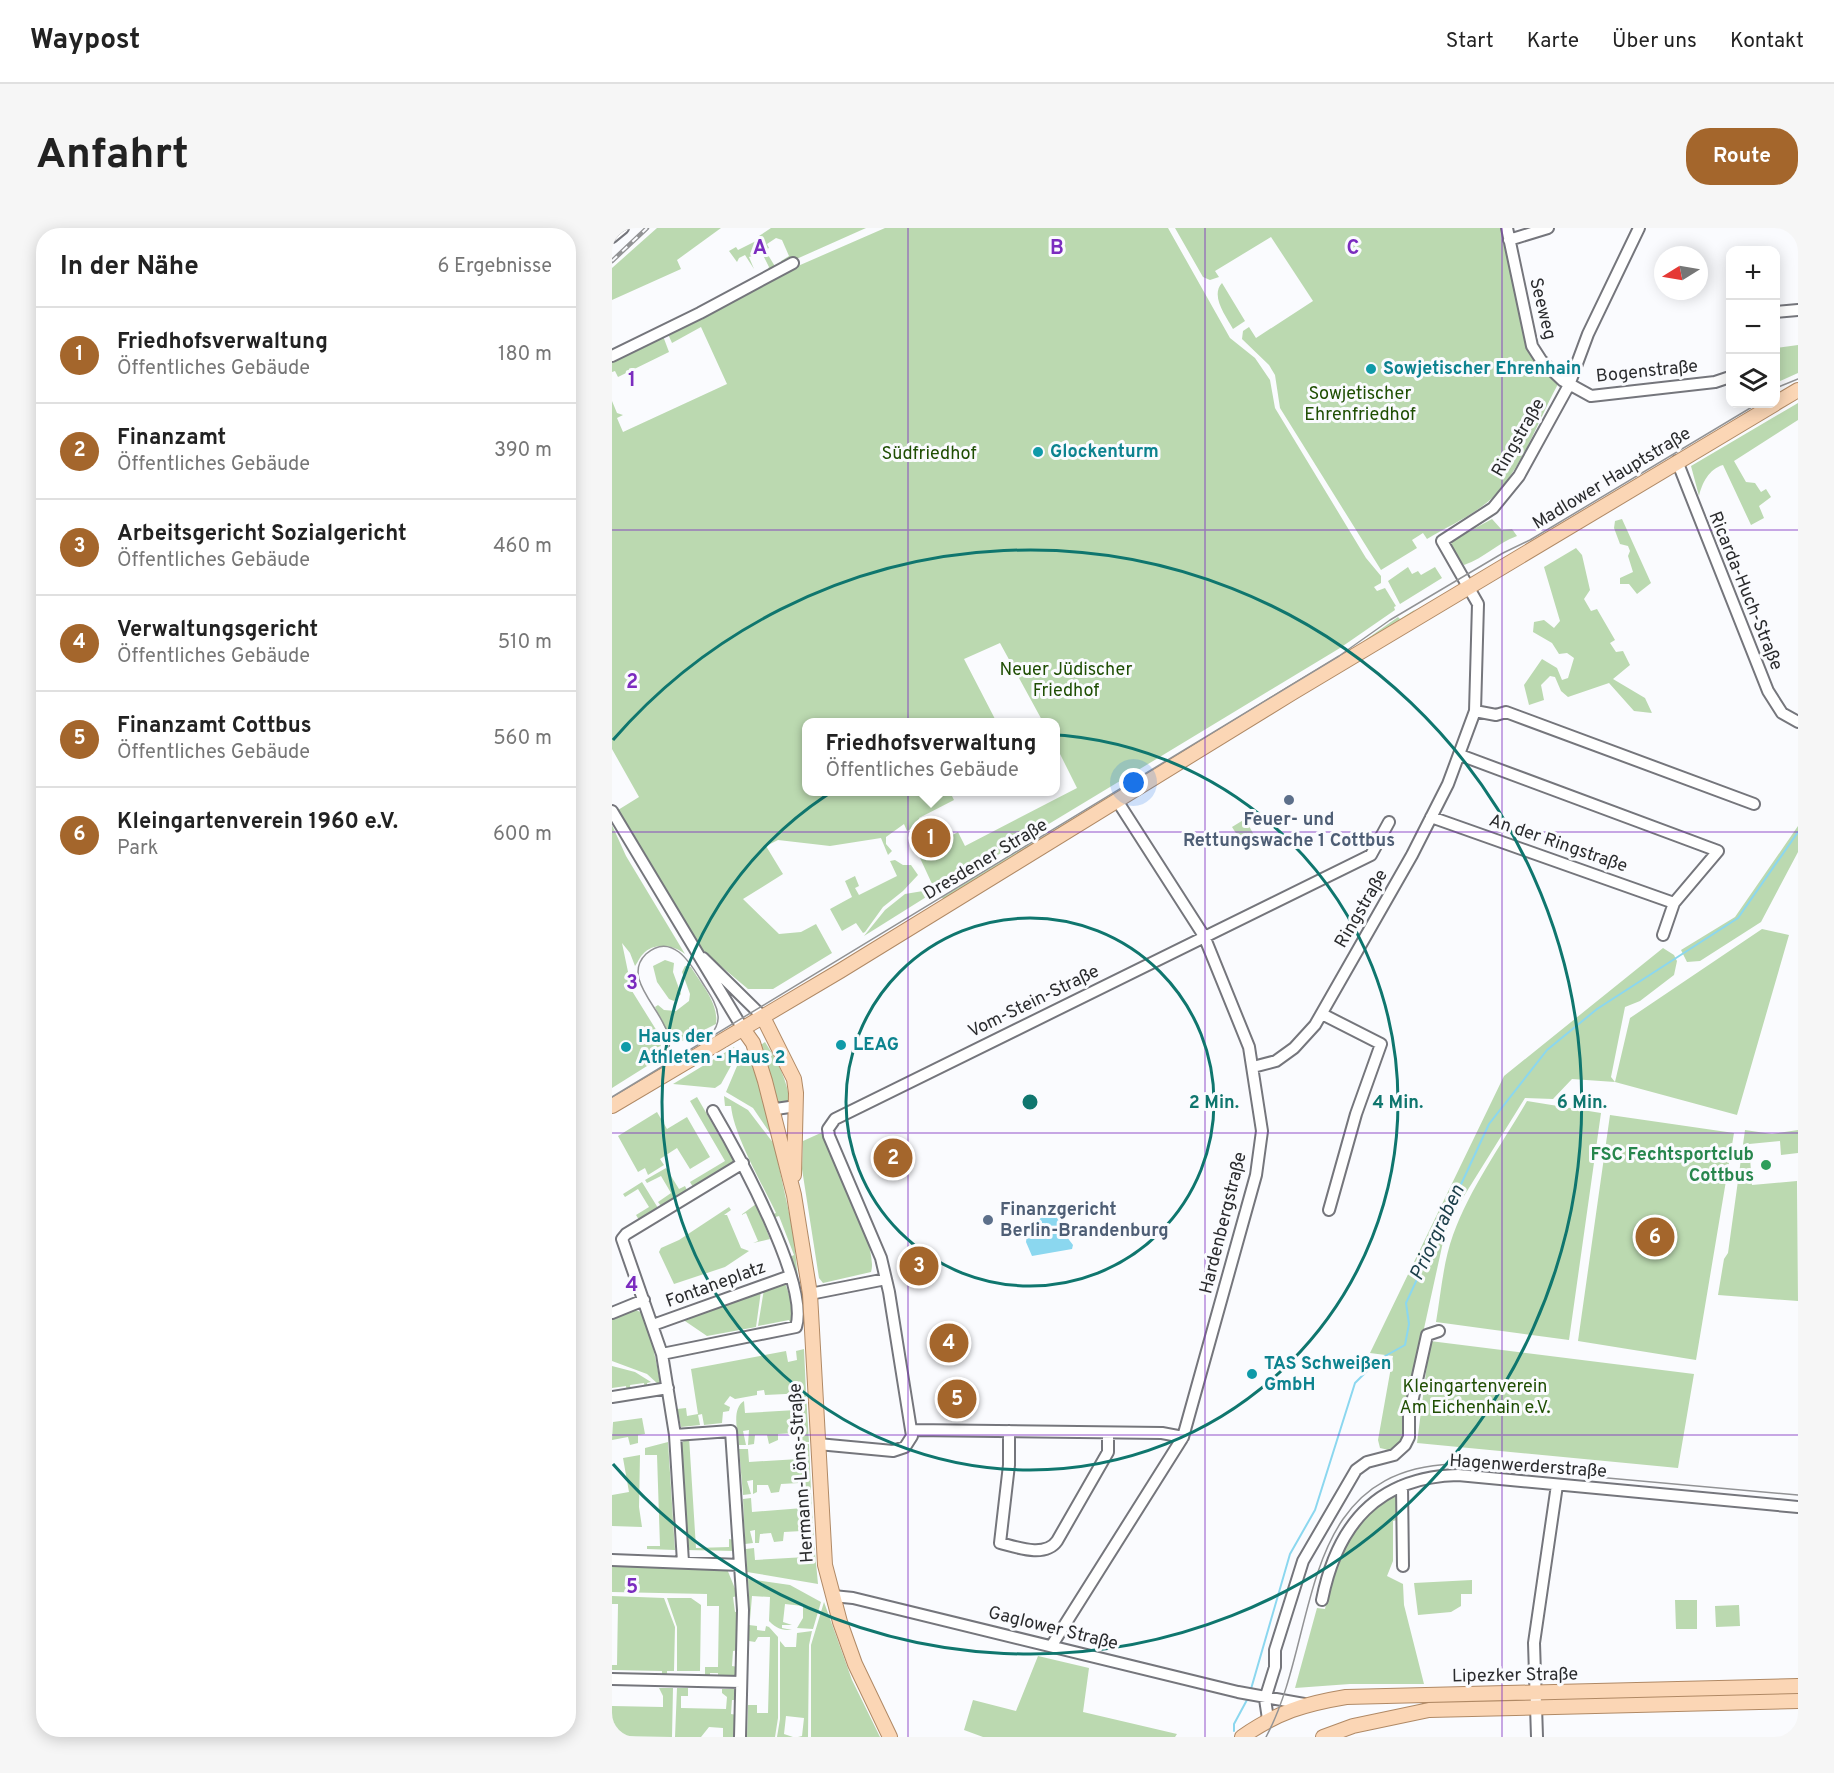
<!DOCTYPE html>
<html lang="de">
<meta charset="utf-8">
<style>
:root{--surface:#fff;--page:#f6f6f6;--text:#222;--muted:#767676;--line:#e0e0e0;--accent:#a4662c}
body{margin:0;font-family:Overpass,sans-serif;background:var(--page);color:var(--text)}
.controls{position:absolute;right:18px;top:18px;display:grid;overflow:hidden;border-radius:12px;box-shadow:0 3px 15px #0003}
.controls button{width:54px;height:54px;display:grid;place-items:center;padding:0;border:0;border-bottom:2px solid var(--line);background:var(--surface);color:var(--text);font:30px sans-serif}
.compass{position:absolute;left:1042px;top:18px;width:54px;height:54px;border-radius:50%;background:var(--surface);box-shadow:0 3px 15px #0003;rotate:259deg}
.you{position:absolute;left:522px;top:555px;width:21px;height:21px;margin:-15px;border:4px solid #fff;border-radius:50%;background:#1a73e8;box-shadow:0 0 0 9px #1a73e833}
.badge{display:grid;place-items:center;width:39px;height:39px;border-radius:50%;background:var(--accent);color:#fff;font-size:20px;font-weight:700}
.pin{position:absolute;translate:-50% -50%;border:3px solid #fff;box-shadow:0 2px 6px #0006}
.popup{position:absolute;left:190px;top:490px;width:258px;height:78px;box-sizing:border-box;display:grid;place-content:center;border-radius:12px;background:var(--surface);filter:drop-shadow(0 2px 4px #0005);font-size:20px;white-space:nowrap;color:var(--muted)}
.popup b{font-size:22px;color:var(--text)}
.popup::after{content:'';position:absolute;left:50%;top:100%;margin-left:-12px;border:12px solid transparent;border-top-color:var(--surface)}
.list{margin:0;padding:0;list-style:none}
h2{display:flex;justify-content:space-between;align-items:center;height:78px;margin:0;padding:0 24px;font-size:26px}
h2 small{font-size:20px;font-weight:400;color:var(--muted)}
.list li{display:grid;grid-template-columns:39px 1fr auto;gap:18px;align-items:center;box-sizing:border-box;height:96px;padding:0 24px;border-top:2px solid var(--line)}
.list b{display:block;font-size:22px;white-space:nowrap}
.list p{margin:0;font-size:20px;white-space:nowrap;color:var(--muted)}
.list em{font-size:20px;font-style:normal;color:var(--muted)}
.icon{flex:none;width:33px;height:33px;fill:none;stroke:currentColor;stroke-width:2;stroke-linecap:round;stroke-linejoin:round}
.map{position:relative;flex:none;width:1186px;height:1509px;overflow:hidden;border-radius:24px}
header{display:flex;align-items:center;gap:36px;box-sizing:border-box;height:84px;padding:0 30px;background:var(--surface);border-bottom:2px solid var(--line)}
header strong{font-size:28px}
nav{display:flex;gap:33px;margin-inline-start:auto;font-size:21px}
.intro{display:flex;align-items:center;justify-content:space-between;box-sizing:border-box;height:144px;padding:0 36px}
h1{margin:0;font-size:42px}
.button{padding:15px 27px;border-radius:24px;background:var(--accent);color:#fff;font-size:21px;font-weight:700}
main{display:flex;gap:36px;padding:0 36px}
aside{flex:1;background:var(--surface);border-radius:24px;box-shadow:0 3px 15px #0003}
.map>svg:first-child{display:block}
.green{fill:#bbd9b0}
.water{fill:#8bd7ef}
.lines{fill:none;stroke-linecap:round;stroke-linejoin:round}
.stream{stroke:#8bd7ef;stroke-width:2}
.minor-casing{stroke:#75767c;stroke-width:14}
.major-casing{stroke:#b08965;stroke-width:16}
.minor{stroke:#fff;stroke-width:10}
.major{stroke:#fbd6b5;stroke-width:14}
.tram{stroke:#929395;stroke-width:1.5}
.rail-casing{stroke:#929395;stroke-width:4.5}
.rail{stroke:#fafbfe;stroke-width:2;stroke-dasharray:7;stroke-linecap:butt}
.grid{fill:none;stroke:#7b2cbf;stroke-width:1.5;stroke-opacity:0.55}
.ring{fill:none;stroke:#0f766e;stroke-width:3}
.culture-dot{fill:#0f9aa8;stroke:#fafbfe;stroke-width:2}
.service-dot{fill:#5c6f8a;stroke:#fafbfe;stroke-width:2}
.leisure-dot{fill:#2e9e5b;stroke:#fafbfe;stroke-width:2}
.labels{text-anchor:middle;dominant-baseline:central;stroke-width:6;stroke-linejoin:round;paint-order:stroke}
.street-label{font-size:18px;fill:#2a2b2d;stroke:#fafbfe}
.culture-label{font-size:18px;font-weight:bold;fill:#0d838f;stroke:#fafbfe;text-anchor:start}
.park-label{font-size:18px;fill:#1f4e03;stroke:#fafbfe}
.service-label{font-size:18px;font-weight:bold;fill:#4e5e75;stroke:#fafbfe}
.leisure-label{font-size:18px;font-weight:bold;fill:#27864d;stroke:#fafbfe;text-anchor:end}
.water-label{font-size:20px;font-style:italic;fill:#1b3e49;stroke:#fafbfe}
.grid-label{font-size:20px;text-anchor:middle;font-weight:bold;fill:#7b2cbf;stroke:#fafbfe;stroke-width:6;stroke-linejoin:round;paint-order:stroke}
.centre{fill:#0f766e;stroke:#fafbfe;stroke-width:3}
.ring-label{font-size:18px;text-anchor:middle;font-weight:bold;fill:#0f766e;stroke:#fafbfe;stroke-width:6;stroke-linejoin:round;paint-order:stroke}
</style>
<header>
<strong>Waypost</strong>
<nav><a>Start</a><a>Karte</a><a>Über uns</a><a>Kontakt</a></nav>
</header>
<div class="intro"><h1>Anfahrt</h1><a class="button">Route</a></div>
<main>
<aside>
<h2>In der Nähe<small>6 Ergebnisse</small></h2>
<ul class="list">
<li><span class="badge">1</span><div><b>Friedhofsverwaltung</b><p>Öffentliches Gebäude</p></div><em>180 m</em></li>
<li><span class="badge">2</span><div><b>Finanzamt</b><p>Öffentliches Gebäude</p></div><em>390 m</em></li>
<li><span class="badge">3</span><div><b>Arbeitsgericht Sozialgericht</b><p>Öffentliches Gebäude</p></div><em>460 m</em></li>
<li><span class="badge">4</span><div><b>Verwaltungsgericht</b><p>Öffentliches Gebäude</p></div><em>510 m</em></li>
<li><span class="badge">5</span><div><b>Finanzamt Cottbus</b><p>Öffentliches Gebäude</p></div><em>560 m</em></li>
<li><span class="badge">6</span><div><b>Kleingartenverein 1960 e.V.</b><p>Park</p></div><em>600 m</em></li>
</ul>
</aside>
<div class="map">
<svg width="1186" height="1509" viewBox="0 0 1186 1509">
<rect width="100%" height="100%" fill="#fafbfe"/>
<path class="green" d="M45,0H109L65,32L69,41L0,72V40Z
M159,0H254L171,37L169,33L177,28L170,12L164,10L155,16L157,20L153,22L164,40L155,43L157,39L150,25L137,29L142,41L133,27L127,30L125,34L117,23L124,19L126,22L148,11L147,8Z
M273,0H556L618,110L643,130L658,152L663,180L754,330L769,348V355L762,359L765,363L773,360L784,378L782,379L783,382L728,420L331,660L329,656L321,658L302,617V612L310,608L314,619L328,614L323,602L329,613L346,604L353,618L465,560L444,518L443,494H431L388,415L352,431L383,491L382,494H194V564H342L339,566L342,572L307,590L309,600L301,604L299,601L295,603L292,596L274,609V616L280,623L276,627L269,610L218,618L166,612L154,618L171,646L131,671L167,706L189,704L204,696L220,725L161,761H136L85,718L6,582L27,569L0,521V173L5,185L11,187L5,190L11,204L115,156L89,99L60,115L56,106L179,41Z
M563,0H891L916,121L926,137L946,156C927,191 912,235 885,265C867,285 838,297 815,311L811,305L800,312L805,320L769,342L668,180L663,147L657,137L630,111L631,103L637,99L644,110L701,73L659,9L603,43L607,49L598,52L591,49Z
M610,55L633,93L621,101C614,88 598,68 610,55Z
M51,108L57,124L6,149L3,143L0,144V133Z
M1186,117V145L1164,155V120Z
M1186,175V192L1122,233L1134,254L1143,255L1149,264L1154,261L1159,269L1147,278L1152,290L1139,297L1111,237C1097,241 1090,255 1087,268L1079,238Z
M880,291L890,302L900,301L905,308C885,315 873,330 852,337L838,319L841,312Z
M1010,291L1039,355L1025,366L1017,356H1008V350L1021,344L1016,328L1018,323L1016,318L1008,316L1002,300L1003,293Z
M964,320L970,327L978,362L972,371L979,383L985,381L1003,412L998,415L1004,424L1011,423L1018,437L1001,451L1033,470L1040,485L1022,483L997,455L956,469L949,463L943,449L938,448L929,457L932,472L917,477L912,457L930,431L945,440L950,452L956,450L962,430L955,425L947,426L940,415L921,404L922,394L932,392L942,400L948,393L932,339Z
M796,339L800,346L806,343L809,347L823,339L830,350L788,376L776,353Z
M804,381L793,391L333,671L329,670L732,427L786,389L788,391Z
M633,591L646,614L634,621L620,599Z
M0,597L14,628L73,726C62,717 42,714 31,726C27,730 25,736 23,738L18,725L10,715L20,763L48,808L49,822L43,833L0,860Z
M1186,598V624L1149,694L1088,733L1075,734L1069,722L1123,689Z
M283,632L291,637H299L306,647L291,663L271,679L253,704L251,705L244,695L230,703L218,681L240,669L233,653L243,648L247,658L243,660L247,667L285,648L278,633Z
M317,662L319,666L252,708L273,682L293,666Z
M1150,701L1177,707L1125,887L1003,854L960,851L941,871L913,870L842,984L833,1005L793,1187C793,1203 794,1213 781,1223L768,1220L766,1212L781,1128L758,1125L892,848L1051,720L1062,727L1065,733L1062,747L1028,773L1013,779L999,849L1003,854L1018,790Z
M53,732L62,735L61,744L69,766L62,773L57,771L45,754L41,738Z
M73,738L79,739C89,756 107,775 104,796L64,816L59,813L43,779L46,777L52,782L64,783L77,773L78,766L70,744Z
M153,814C166,834 175,851 178,875L165,876L147,818Z
M122,819L126,825L109,856L103,860L61,856Z
M140,822L164,914L141,880L114,864L128,831Z
M112,868L136,882L162,916L181,1003L189,1079L176,1030L182,1027L167,988L160,990L159,987L164,985C151,957 122,908 119,878H113Z
M85,869L122,933L81,959L78,954L113,933L78,873Z
M915,873L989,885L957,1112L824,1094C829,1065 831,1035 841,1007C858,960 890,916 915,873Z
M45,884L55,901L75,889L98,929L78,941L65,920L48,931L52,937L36,947L33,940L26,944L6,908Z
M998,887L1122,905L1084,1132L966,1113Z
M1133,902L1160,906L1186,902V925L1169,927L1168,913L1137,916L1140,957L1185,953L1186,1073L1106,1067L1112,1031L1116,1025Z
M213,903L214,916C227,940 267,1021 259,1044L211,1055L207,1050L190,941L191,913Z
M54,940L67,961L73,958L75,962L49,978L46,974L59,965L49,948L35,955L33,952Z
M30,954L46,980L27,992L24,987L37,979L26,961L13,969L11,966Z
M144,976L158,1011L141,1015L146,1013L134,985L129,987Z
M117,979L119,982L112,987H115L129,1020L137,1023L113,1039L62,1056L47,1024L49,1020L67,1012Z
M173,1055L181,1078L179,1098L177,1092L146,1098L152,1061Z
M149,1063L144,1099L95,1108L70,1091Z
M21,1081L31,1085C39,1108 44,1131 48,1154L46,1156L35,1146L0,1133V1089Z
M818,1113L1082,1146L1066,1240L805,1215Z
M192,1121L194,1165L153,1167L152,1162L145,1163V1167L123,1171L118,1168L112,1176L118,1179L117,1183L111,1184L110,1195L92,1197L90,1186L86,1187L88,1197L69,1199L65,1181L74,1180L75,1188L86,1186L79,1141L174,1123L176,1134L185,1132L184,1123Z
M0,1138L23,1144L39,1154L35,1155L36,1161H33L32,1155L18,1157L19,1163L15,1164L14,1158L0,1160V1166Z
M194,1166L197,1214H184L183,1205L166,1206V1212L157,1216L155,1207H143L142,1216L136,1217L137,1202L131,1203L134,1217H127C126,1204 119,1181 132,1173L133,1185L184,1182L183,1167Z
M30,1190L33,1206L26,1207V1215L18,1217L16,1209L0,1212L1,1194Z
M77,1209L84,1320L117,1319V1311L123,1312L124,1323L74,1322L68,1216Z
M56,1214L63,1322L35,1321V1318H48L45,1227H33V1220Z
M197,1216L199,1262L188,1263L187,1255L169,1256L167,1264L159,1265L156,1257H145V1264L141,1266V1252L135,1253L139,1266L131,1267L127,1221H136L137,1234L187,1231V1217Z
M28,1227L27,1279L30,1299L0,1298V1267L17,1264L11,1230Z
M785,1263V1292L781,1293V1333L775,1348L791,1356L792,1377L812,1456H738L683,1460L705,1380L713,1381L721,1342L750,1288Z
M199,1265L202,1312H191L190,1303L172,1304L171,1313L162,1314L159,1305L148,1306L147,1315H143V1302L138,1303L141,1315L133,1316L131,1271L139,1270L140,1284L191,1280L190,1266Z
M194,1314H202L206,1356L135,1344L134,1321L142,1320L143,1332L194,1329Z
M0,1337L115,1341L126,1368L121,1369L123,1384H128L127,1422L121,1423L120,1438L126,1439C126,1451 115,1450 106,1450V1445H98V1450L93,1449V1439H106L107,1378H95V1366L0,1364Z
M136,1351L178,1357L209,1374L201,1401L185,1400L191,1390V1378L173,1376L171,1394L180,1397H170V1400L180,1402C169,1402 165,1401 157,1393L158,1369L140,1368L138,1392Z
M860,1352V1366H849V1378L839,1384L806,1387L802,1355Z
M0,1368L52,1370L63,1399L62,1443H55V1449H50V1443L0,1442V1437H5L6,1376H0Z
M55,1370H79L89,1377L88,1443H65V1399Z
M1063,1372H1085V1401H1064Z
M212,1374L240,1452L268,1509H199V1417Z
M1127,1377L1128,1398L1104,1399L1103,1378Z
M137,1397L145,1398V1402L153,1403L154,1398L157,1399L166,1409V1490L163,1509H135L136,1477H145V1485H156L158,1409H146L143,1414L137,1413Z
M200,1403L197,1417L196,1509H186L190,1508L192,1490L174,1488L172,1506L181,1509H165L168,1491V1413L173,1419H184L185,1405Z
M426,1428L477,1440L471,1484L565,1506L563,1509H371L352,1502L361,1472L404,1483Z
M47,1460H61L60,1509L4,1508L0,1497V1478L51,1479V1468Z
M65,1460H76V1468H69V1480L114,1481L115,1469L110,1465V1461H122L126,1472H120L119,1486L125,1487V1509H111V1500L97,1499L89,1509H63Z"/>
<path class="water" d="M443,979L451,981L448,1000L461,1017L460,1021L420,1028L414,1014L416,1000Z"/>
<g class="lines">
<path class="stream" d="M639,1461L678,1326L703,1282L743,1155L766,1132L793,1117L797,1096L794,1075L877,896L935,822L985,781L1126,690L1186,604
M622,1503V1496L636,1470"/>
<defs>
<path id="minor" d="M895,0L920,118L929,132L950,152L979,168L1103,154L1118,149
M0,9L11,0
M897,12L936,0
M1164,84L1186,82
M0,128L88,85L181,35
M1065,233L1156,463L1170,485L1186,494
M863,483L884,487L894,484L1142,576
M848,527L1106,623L1062,675
M0,583L131,801
M819,589L1062,675L1051,707
M91,730L151,789
M710,786L769,816L744,886L717,982
M641,839L664,833L682,820L703,797L800,627L836,556L863,483L866,376L830,313L881,280L907,248L957,157L976,106L1027,0
M159,876L164,881L184,878
M198,1066L274,1051
M0,1085L32,1072
M41,1097L178,1048
M50,1126L184,1099C198,1056 125,924 101,883
M0,1169L56,1160
M300,1202L550,1205L571,1209
M397,1203V1237L388,1315C404,1319 433,1330 445,1313L496,1224V1205
M63,1207L119,1203L131,1382L128,1509
M206,1216L281,1223L293,1219L300,1208L277,1064L269,1030L217,908L216,901L223,891L759,627L777,594
M790,1258L791,1338
M0,1332L128,1337
M71,1334L63,1207L50,1126L10,1011L14,1006L131,935
M221,1368L241,1370L626,1464L692,1476
M710,1372C725,1297 765,1249 846,1247L1186,1279
M440,1417L571,1209L644,947L650,903L637,819L592,708L506,574
M0,1451L129,1454
M656,1491L653,1471L663,1439V1422L691,1333L744,1242L755,1234L782,1227L793,1217L797,1209V1188L815,1107L827,1103
M925,1509L922,1415L945,1257"/>
<path id="major" d="M1164,175L1186,162
M151,789L182,851L184,865L182,947
M131,801L141,815L153,853L182,967L198,1066L213,1337L228,1394L243,1436L278,1509
M0,878L228,743L680,465L1163,176
M630,1509C666,1484 692,1476 734,1469L1186,1458
M711,1509L741,1498L817,1482L1186,1473"/>
</defs>
<use href="#minor" class="minor-casing"/>
<use href="#major" class="major-casing"/>
<use href="#minor" class="minor"/>
<use href="#major" class="major"/>
<path class="tram" d="M1164,160L1186,151
M46,837C88,803 0,759 34,726C60,703 79,736 90,754C96,764 105,775 106,788C107,796 103,802 98,808
M0,869L727,428L778,392L891,325L918,312L1145,176
M654,1509C709,1407 682,1243 840,1236L1186,1267"/>
<defs>
<path id="rail" d="M0,33L35,0"/>
</defs>
<use href="#rail" class="rail-casing"/>
<use href="#rail" class="rail"/>
</g>
<path class="grid" d="M296,0V1509M593,0V1509M890,0V1509M0,302H1186M0,604H1186M0,905H1186M0,1207H1186"/>
<g class="ring">
<circle cx="418" cy="874" r="184"/>
<circle cx="418" cy="874" r="368"/>
<path d="M1 512A552 552 0 1 1 1 1236"/>
</g>
<g class="culture-dot">
<circle cx="759" cy="141" r="6"/>
<circle cx="426" cy="224" r="6"/>
<circle cx="229" cy="817" r="6"/>
<circle cx="14" cy="819" r="6"/>
<circle cx="640" cy="1146" r="6"/>
</g>
<g class="service-dot">
<circle cx="677" cy="572" r="6"/>
<circle cx="376" cy="992" r="6"/>
</g>
<circle class="leisure-dot" cx="1154" cy="937" r="6"/>
<g class="labels">
<g class="street-label">
<text transform="translate(930 81) rotate(76)">Seeweg</text>
<text transform="translate(1035 144) rotate(-6)">Bogenstraße</text>
<text transform="translate(907 210) rotate(-60)">Ringstraße</text>
<text transform="translate(1000 251) rotate(-31)">Madlower Hauptstraße</text>
<text transform="translate(1133 363) rotate(68)">Ricarda-Huch-Straße</text>
<text transform="translate(946 616) rotate(19)">An der Ringstraße</text>
<text transform="translate(374 632) rotate(-31)">Dresdener Straße</text>
<text transform="translate(750 681) rotate(-60)">Ringstraße</text>
<text transform="translate(422 774) rotate(-26)">Vom-Stein-Straße</text>
<text transform="translate(612 995) rotate(-76)">Hardenbergstraße</text>
<text transform="translate(104 1057) rotate(-20)">Fontaneplatz</text>
<text transform="translate(916 1239) rotate(4)">Hagenwerderstraße</text>
<text transform="translate(190 1245) rotate(-94)">Hermann-Löns-Straße</text>
<text transform="translate(441 1401) rotate(14)">Gaglower Straße</text>
<text transform="translate(903 1448) rotate(-1)">Lipezker Straße</text>
</g>
<g class="culture-label">
<text x="771" y="141">Sowjetischer Ehrenhain</text>
<text x="438" y="224">Glockenturm</text>
<text x="26" y="809">Haus der<tspan x="26" dy="21">Athleten - Haus 2</tspan></text>
<text x="241" y="817">LEAG</text>
<text x="652" y="1136">TAS Schweißen<tspan x="652" dy="21">GmbH</tspan></text>
</g>
<g class="park-label">
<text x="748" y="166">Sowjetischer<tspan x="748" dy="21">Ehrenfriedhof</tspan></text>
<text x="317" y="226">Südfriedhof</text>
<text x="454" y="442">Neuer Jüdischer<tspan x="454" dy="21">Friedhof</tspan></text>
<text x="863" y="1159">Kleingartenverein<tspan x="863" dy="21">Am Eichenhain e.V.</tspan></text>
</g>
<g class="service-label">
<text x="677" y="592">Feuer- und<tspan x="677" dy="21">Rettungswache 1 Cottbus</tspan></text>
<text x="388" y="982" text-anchor="start">Finanzgericht<tspan x="388" dy="21">Berlin-Brandenburg</tspan></text>
</g>
<g class="leisure-label">
<text x="1142" y="927">FSC Fechtsportclub<tspan x="1142" dy="21">Cottbus</tspan></text>
</g>
<g class="water-label">
<text transform="translate(826 1005) rotate(-65)">Priorgraben</text>
</g>
</g>
<g class="grid-label">
<text x="148" y="26">A</text>
<text x="445" y="26">B</text>
<text x="741" y="26">C</text>
<text x="20" y="158">1</text>
<text x="20" y="460">2</text>
<text x="20" y="761">3</text>
<text x="20" y="1063">4</text>
<text x="20" y="1365">5</text>
</g>
<circle cx="418" cy="874" r="9" class="centre"/>
<g class="ring-label">
<text x="602" y="880">2 Min.</text>
<text x="786" y="880">4 Min.</text>
<text x="970" y="880">6 Min.</text>
</g>
</svg>
<div class="controls">
<button>+</button>
<button>−</button>
<button><svg class="icon" aria-label="layers" viewBox="0 0 24 24"><path d="M12 4l9 5-9 5-9-5zM3 14l9 5 9-5"/></svg></button>
</div>
<svg class="compass" viewBox="-18 -18 36 36"><path d="M0-13l5 13h-10z" fill="#e53935"/><path d="M0 13l5-13h-10z" fill="#767676"/></svg>
<div class="you"></div>
<div class="pin badge" style="left:319px;top:610px">1</div>
<div class="popup"><b>Friedhofsverwaltung</b>Öffentliches Gebäude</div>
<div class="pin badge" style="left:281px;top:930px">2</div>
<div class="pin badge" style="left:307px;top:1038px">3</div>
<div class="pin badge" style="left:337px;top:1115px">4</div>
<div class="pin badge" style="left:345px;top:1171px">5</div>
<div class="pin badge" style="left:1043px;top:1009px">6</div>
</div>
</main>
